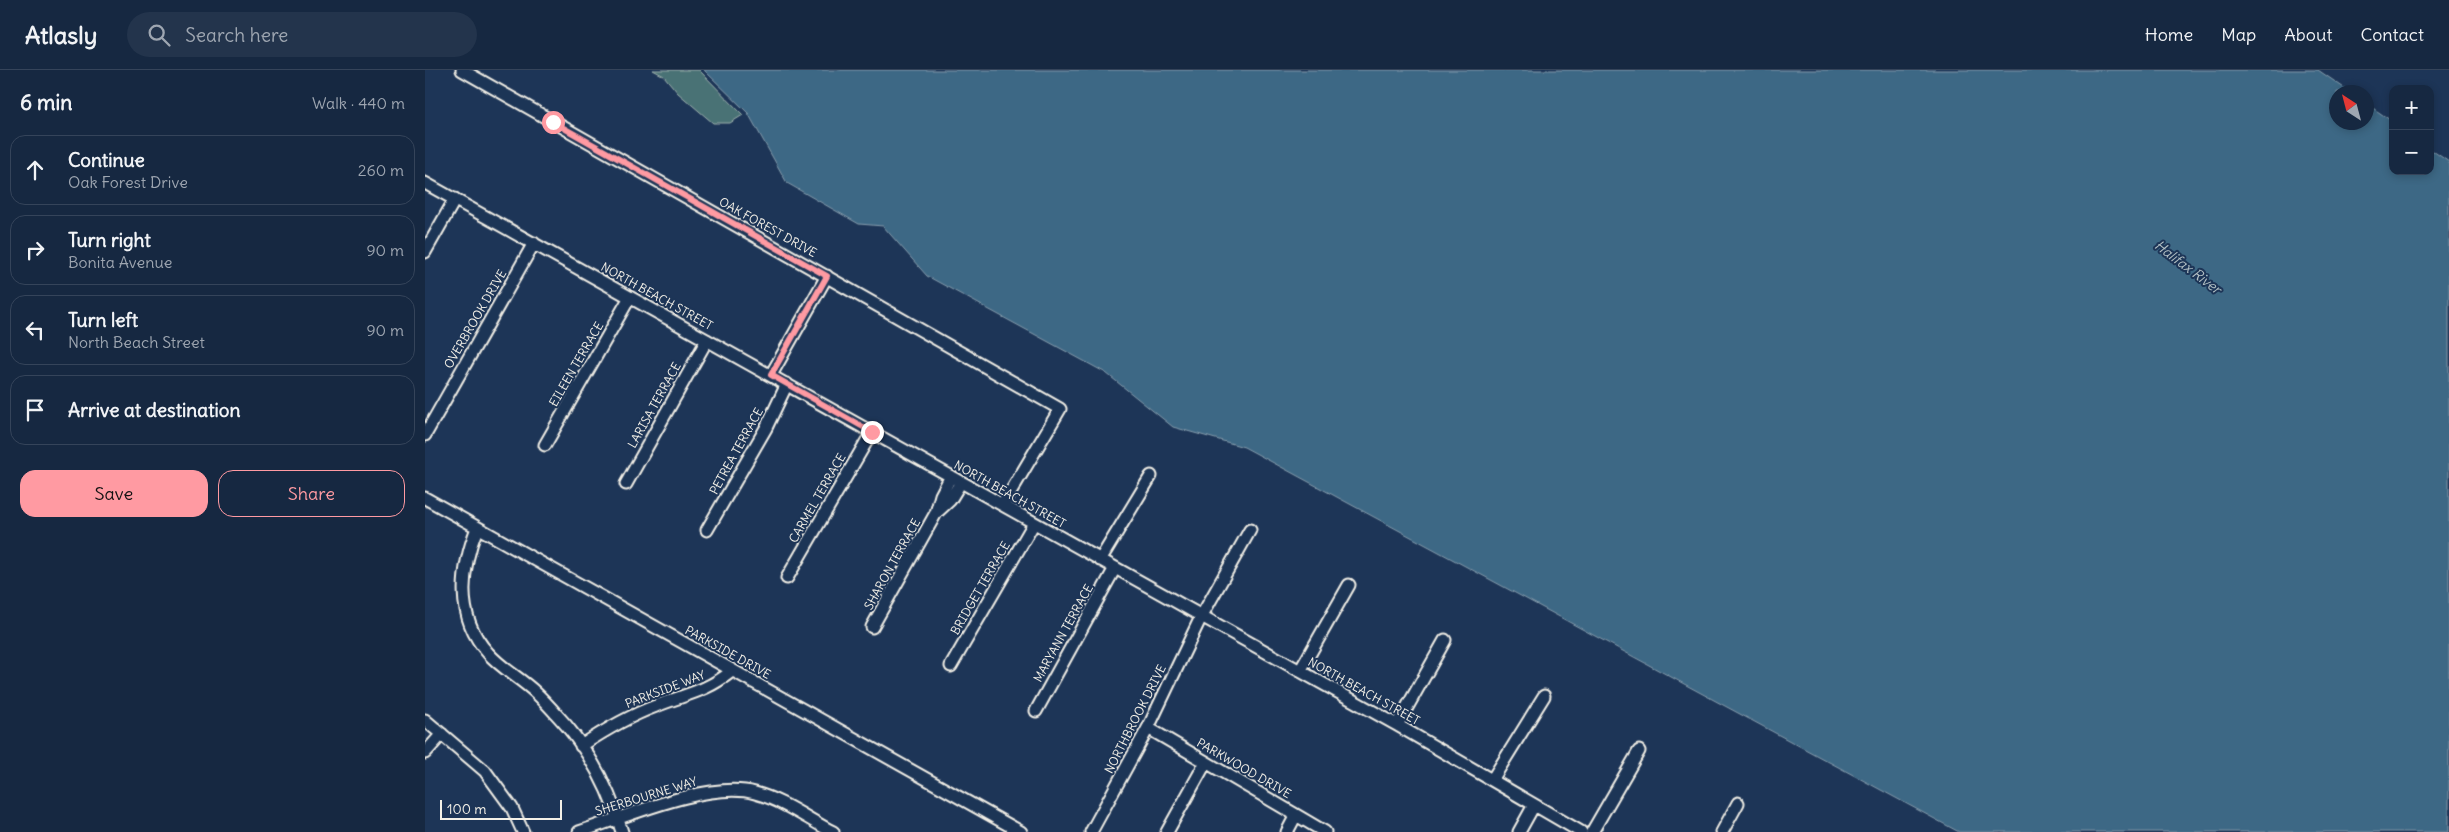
<!DOCTYPE html>
<meta charset="utf-8">
<style>
:root{--surface:#162841;--page:#23344c;--text:#f1f3f6;--muted:#9ea6b1;--line:#35445a;--accent:#ff9aa2}
body{margin:0;font-family:Delius,sans-serif;background:var(--page);color:var(--text)}
.controls{position:absolute;right:15px;top:15px;display:grid;overflow:hidden;border-radius:10px;box-shadow:0 2px 8px #0003}
.controls button{width:45px;height:45px;display:grid;place-items:center;padding:0;border:0;border-bottom:1px solid var(--line);background:var(--surface);color:var(--text);font:25px sans-serif}
.compass{position:absolute;left:1904px;top:15px;width:45px;height:45px;border-radius:50%;background:var(--surface);box-shadow:0 2px 8px #0003;rotate:324deg}
.scale{position:absolute;left:15px;bottom:12px;width:122px;box-sizing:border-box;padding-left:5px;border:2px solid #f4f1e8;border-top:0;font-size:14px;line-height:18px;white-space:nowrap;color:#f4f1e8;-webkit-text-stroke:4px #1d3557;paint-order:stroke}
.stop{position:absolute;width:15px;height:15px;margin:-11px;border:4px solid #ff9aa2;border-radius:50%;background:#fff}
.stop.end{background:#ff9aa2;border-color:#fff;box-shadow:0 1px 5px #0008}
.list{margin:0;padding:0;list-style:none}
h2{display:flex;justify-content:space-between;align-items:center;height:65px;margin:0;padding:0 20px;font-size:21px}
h2 small{font-size:16px;font-weight:400;color:var(--muted)}
.list li{display:grid;grid-template-columns:32px 1fr auto;gap:15px;align-items:center;box-sizing:border-box;height:70px;margin:0 10px 10px;padding:0 10px;border:1px solid var(--line);border-radius:15px}
.list b{display:block;font-size:19px;white-space:nowrap}
.list p{margin:0;font-size:16px;white-space:nowrap;color:var(--muted)}
.list em{font-size:16px;font-style:normal;color:var(--muted)}
.actions{display:flex;gap:10px;padding:15px 20px}
.actions a{flex:1;padding:11px 0;border:1px solid var(--accent);border-radius:15px;text-align:center;font-size:18px;color:var(--accent)}
.actions .main{background:var(--accent);color:#111}
.icon{flex:none;width:28px;height:28px;fill:none;stroke:currentColor;stroke-width:2;stroke-linecap:round;stroke-linejoin:round}
.map{position:relative;flex:none;width:2024px;height:762px;overflow:hidden}
header{display:flex;align-items:center;gap:30px;box-sizing:border-box;height:70px;padding:0 25px;background:var(--surface);border-bottom:1px solid var(--line)}
header strong{font-size:24px}
nav{display:flex;gap:28px;margin-inline-start:auto;font-size:18px}
.search{width:350px;height:45px;background:var(--page);display:flex;align-items:center;gap:12px;box-sizing:border-box;padding:0 18px;border-radius:28px;color:var(--muted);font-size:19px}
main{display:flex}
aside{flex:1;background:var(--surface)}
.map>svg:first-child{display:block}
.green{fill:#4a7275;stroke:#9fb2ae}
.water{fill:#3e6785;stroke:#879ead}
.lines{fill:none;stroke-linecap:round;stroke-linejoin:round}
.minor-casing{stroke:#f4f1e8;stroke-width:15}
.minor{stroke:#1d3557;stroke-width:11}
.route{stroke:#ff9aa2;stroke-width:6}
.labels{text-anchor:middle;dominant-baseline:central;stroke-width:4;stroke-linejoin:round;paint-order:stroke}
.street-label{font-size:12px;fill:#f4f1e8;stroke:#1d3557}
.water-label{font-size:14px;font-style:italic;fill:#b4c1c5;stroke:#1d3557}
</style>
<header>
<strong>Atlasly</strong>
<div class="search"><svg class="icon" aria-label="search" viewBox="0 0 24 24"><circle cx="10" cy="10" r="6"/><path d="M15 15l6 6"/></svg>Search here</div>
<nav><a>Home</a><a>Map</a><a>About</a><a>Contact</a></nav>
</header>
<main>
<aside>
<h2>6 min<small>Walk · 440 m</small></h2>
<ul class="list">
<li><svg class="icon" aria-label="ahead" viewBox="0 0 24 24"><path d="M12 20V5M6 11l6-6 6 6"/></svg><div><b>Continue</b><p>Oak Forest Drive</p></div><em>260 m</em></li>
<li><svg class="icon" aria-label="right" viewBox="0 0 24 24"><path d="M7 20v-9h11M14 6l5 5-5 5"/></svg><div><b>Turn right</b><p>Bonita Avenue</p></div><em>90 m</em></li>
<li><svg class="icon" aria-label="left" viewBox="0 0 24 24"><path d="M17 20v-9H6M10 6l-5 5 5 5"/></svg><div><b>Turn left</b><p>North Beach Street</p></div><em>90 m</em></li>
<li><svg class="icon" aria-label="arrive" viewBox="0 0 24 24"><path d="M6 21V4h12l-3 4 3 4H6"/></svg><div><b>Arrive at destination</b></div></li>
</ul>
<div class="actions"><a class="main">Save</a><a>Share</a></div>
</aside>
<div class="map">
<svg width="2024" height="762" viewBox="0 0 2024 762">
<rect width="100%" height="100%" fill="#1d3557"/>
<filter id="ink" filterUnits="userSpaceOnUse"><feTurbulence type="fractalNoise" baseFrequency=".02" numOctaves="2"/><feDisplacementMap in="SourceGraphic" scale="10" xChannelSelector="R" yChannelSelector="G"/><feConvolveMatrix kernelMatrix="1 2 1 2 8 2 1 2 1" color-interpolation-filters="sRGB"/></filter>
<g filter="url(#ink)">
<path class="green" d="M228,0H274L318,45L305,53H288L253,23L239,6Z"/>
<path class="water" d="M279,0H1893L1925,22H1912V52H1942V34L1968,52V101H2005V79L2024,92V762H1534L819,377L748,357L681,303L502,206L458,156L434,154L362,113L323,43Z"/>
<g class="lines">
<defs>
<path id="minor" d="M37,0L635,339L578,435
M0,113L972,655L1156,762
M0,182L30,129
M346,305L402,206
M0,365L109,173
M120,375L205,227
M526,406L516,425L511,443L525,430L536,412
M201,414L282,270
M0,428L596,762
M52,458C36,499 30,547 63,583C76,598 95,608 110,622C121,632 131,644 141,655C167,686 186,724 197,762
M282,460L341,358L362,314
M675,490L726,406
M362,508L447,362
M447,557L511,443
M526,596L609,453
M875,601L924,515
M611,641L690,498
M0,650L60,701L87,738L98,762
M972,655L1020,570
M723,658L900,762
M156,676C180,660 204,646 231,636C263,623 279,623 307,601
M0,683L17,664
M1067,710L1119,626
M154,762C200,747 284,710 330,723C357,730 383,749 408,762
M666,762L723,658L776,547L825,460
M742,762L781,692
M862,762L871,745
M1094,762L1109,735
M1167,762L1214,681
M1297,762L1313,733"/>
</defs>
<use href="#minor" class="minor-casing"/>
<use href="#minor" class="minor"/>
</g>
</g>
<g class="lines" filter="url(#ink)">
<path class="route" d="M128,52L402,206L346,305L447,362"/>
</g>
<g class="labels">
<g class="street-label">
<text transform="translate(343 157) rotate(29)">OAK FOREST DRIVE</text>
<text transform="translate(232 226) rotate(29)">NORTH BEACH STREET</text>
<text transform="translate(50 249) rotate(-60)">OVERBROOK DRIVE</text>
<text transform="translate(151 294) rotate(-60)">EILEEN TERRACE</text>
<text transform="translate(229 335) rotate(-61)">LARISA TERRACE</text>
<text transform="translate(311 381) rotate(-61)">PETREA TERRACE</text>
<text transform="translate(585 424) rotate(29)">NORTH BEACH STREET</text>
<text transform="translate(392 428) rotate(-60)">CARMEL TERRACE</text>
<text transform="translate(467 494) rotate(-61)">SHARON TERRACE</text>
<text transform="translate(555 518) rotate(-60)">BRIDGET TERRACE</text>
<text transform="translate(638 563) rotate(-61)">MARYANN TERRACE</text>
<text transform="translate(303 582) rotate(29)">PARKSIDE DRIVE</text>
<text transform="translate(240 619) rotate(-21)">PARKSIDE WAY</text>
<text transform="translate(939 621) rotate(29)">NORTH BEACH STREET</text>
<text transform="translate(710 649) rotate(-63)">NORTHBROOK DRIVE</text>
<text transform="translate(819 698) rotate(30)">PARKWOOD DRIVE</text>
<text transform="translate(221 726) rotate(-17)">SHERBOURNE WAY</text>
</g>
<g class="water-label">
<text transform="translate(1763 197) rotate(37)">Halifax River</text>
</g>
</g>
</svg>
<div class="controls">
<button>+</button>
<button>−</button>
</div>
<svg class="compass" viewBox="-18 -18 36 36"><path d="M0-13l5 13h-10z" fill="#e53935"/><path d="M0 13l5-13h-10z" fill="#9ea6b1"/></svg>
<div class="scale">100 m</div>
<div class="stop" style="left:128px;top:52px"></div>
<div class="stop end" style="left:447px;top:362px"></div>
</div>
</main>
